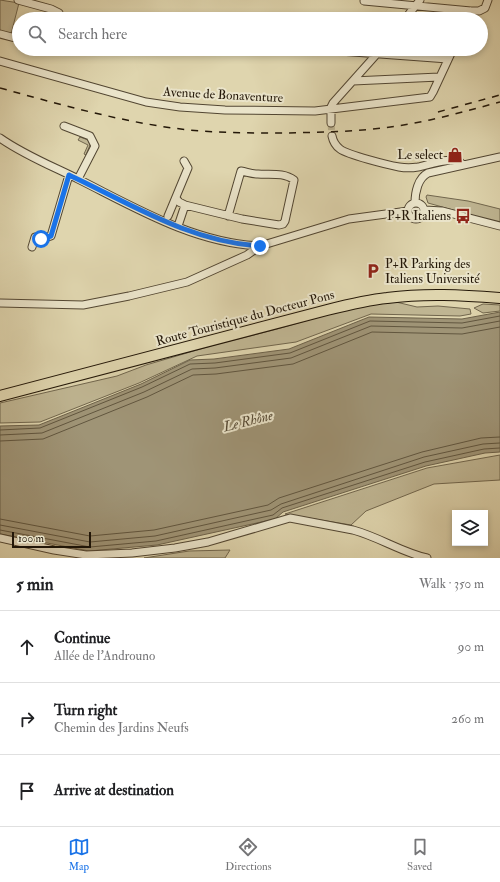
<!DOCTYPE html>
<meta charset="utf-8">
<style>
:root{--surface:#fff;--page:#f2f2f2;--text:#202124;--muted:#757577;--line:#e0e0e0;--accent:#1a73e8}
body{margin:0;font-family:"IM FELL Double Pica",serif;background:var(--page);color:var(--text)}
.controls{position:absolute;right:12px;bottom:12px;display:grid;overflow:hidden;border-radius:0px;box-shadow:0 2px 6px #0003}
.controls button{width:36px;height:36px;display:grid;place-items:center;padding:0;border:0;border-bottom:1px solid var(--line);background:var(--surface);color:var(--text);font:20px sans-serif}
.scale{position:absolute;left:12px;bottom:10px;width:79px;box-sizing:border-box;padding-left:4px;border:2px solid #231708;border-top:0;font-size:11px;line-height:14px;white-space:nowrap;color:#231708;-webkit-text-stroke:3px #eae4ca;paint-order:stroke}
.stop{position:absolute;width:12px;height:12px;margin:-9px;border:3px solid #1a73e8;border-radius:50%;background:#fff}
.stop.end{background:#1a73e8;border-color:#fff;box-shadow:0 1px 4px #0008}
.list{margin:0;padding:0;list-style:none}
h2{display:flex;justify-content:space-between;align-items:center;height:52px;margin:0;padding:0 16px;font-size:17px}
h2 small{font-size:13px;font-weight:400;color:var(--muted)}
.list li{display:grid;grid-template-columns:26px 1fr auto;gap:12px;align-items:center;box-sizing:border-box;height:72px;padding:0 16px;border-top:1px solid var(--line)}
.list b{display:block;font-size:15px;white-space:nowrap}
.list p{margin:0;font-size:13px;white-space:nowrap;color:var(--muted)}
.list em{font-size:13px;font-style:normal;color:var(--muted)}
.icon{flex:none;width:22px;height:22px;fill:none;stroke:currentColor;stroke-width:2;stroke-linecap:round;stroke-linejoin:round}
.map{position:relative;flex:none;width:500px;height:558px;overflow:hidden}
.search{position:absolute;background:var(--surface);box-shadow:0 2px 6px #0003;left:12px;right:12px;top:12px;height:44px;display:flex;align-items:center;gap:10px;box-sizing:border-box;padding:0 14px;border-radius:22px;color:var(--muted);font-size:15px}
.sheet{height:268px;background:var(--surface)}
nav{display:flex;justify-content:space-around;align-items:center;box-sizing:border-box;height:56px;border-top:1px solid var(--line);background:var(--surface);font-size:11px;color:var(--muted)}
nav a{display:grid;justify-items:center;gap:2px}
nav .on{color:var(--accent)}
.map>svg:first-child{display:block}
.green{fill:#bfb592;stroke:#71664d}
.water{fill:#9f9476;stroke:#6d624a}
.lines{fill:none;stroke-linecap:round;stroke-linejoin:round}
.shore{stroke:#61563f;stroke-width:1}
.minor-tunnel{stroke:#b9af8d;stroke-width:7;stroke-dasharray:7 3.5;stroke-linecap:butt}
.minor-casing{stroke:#524632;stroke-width:9}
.highway-casing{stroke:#231708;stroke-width:12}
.minor{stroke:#eae4ca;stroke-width:7}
.highway{stroke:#dfd5ae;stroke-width:10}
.rail{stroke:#231708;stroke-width:1.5;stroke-dasharray:7 7;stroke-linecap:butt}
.route{stroke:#1a73e8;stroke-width:5}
.labels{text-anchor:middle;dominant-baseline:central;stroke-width:4;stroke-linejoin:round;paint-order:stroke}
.street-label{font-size:13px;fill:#231708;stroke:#eae4ca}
.poi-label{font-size:13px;fill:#231708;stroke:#eae4ca;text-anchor:end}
.water-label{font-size:14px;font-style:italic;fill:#554934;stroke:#eae4ca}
</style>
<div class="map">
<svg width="500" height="558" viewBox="0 0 500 558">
<rect width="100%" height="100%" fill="#dfd5ae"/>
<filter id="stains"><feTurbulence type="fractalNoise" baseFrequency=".005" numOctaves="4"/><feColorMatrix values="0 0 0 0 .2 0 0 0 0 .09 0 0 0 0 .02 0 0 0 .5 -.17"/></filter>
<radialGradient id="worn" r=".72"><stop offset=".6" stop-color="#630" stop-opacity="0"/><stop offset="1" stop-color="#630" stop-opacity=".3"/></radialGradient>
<path class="green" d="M0,0L19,3L11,34L0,31Z
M80,137L88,140L90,145L86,155L84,154L88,145L78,140Z
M427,195L468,201L500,209V223L428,203L426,197Z
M410.5 211a5.5 5.5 0 1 1 11 0a5.5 5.5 0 1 1-11 0Z
M396,302L417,307L438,306L470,309L471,314L460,316L371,314L296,342L197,356L139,383L40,422L0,423V403L117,376L146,365L214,345L277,329L354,307Z
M483,304L500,305V311L483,313L474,308Z
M500,455V480L434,484L366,511L351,525L285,514L427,468Z
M230,550L225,558H144L189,551Z"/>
<path class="water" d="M500,312V452L485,453L426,466L283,512L275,519L157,545L89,551L0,534V426L39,425L141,384L190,360L214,359L289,349L369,317L462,319Z"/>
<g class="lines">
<path class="shore" d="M0,430L40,428L142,387L190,364L215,363L290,353L370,321L462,323L500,316
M0,435L42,433L144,392L192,369L215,368L291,358L371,326L462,328L500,321
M0,441L43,439L147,397L193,375L216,374L293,364L372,332L462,334L500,327
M0,519L90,536L154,530L268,505L279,498L422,452L481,438L500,437
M0,525L90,542L155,536L271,510L281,504L424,457L483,444L500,443
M0,530L90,547L156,541L273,515L282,508L425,462L484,449L500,448"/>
<path class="minor-tunnel" d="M331,123L332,136"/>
<defs>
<path id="minor" d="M18,0L51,9L59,13L55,19
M364,1L471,11H479L485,8L488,0
M405,19L420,0
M467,19L471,11
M0,34L19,39
M326,50L448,59
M0,61L146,102L180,107L225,110L315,111L430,97L433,92L453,49
M353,81L439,77
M331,123V107L333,103L375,56L378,51
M64,126L90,136L95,146L78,179
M332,136C333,141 336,146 340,149C348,155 388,165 399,167C405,168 412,168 418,167C428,165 455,155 462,164
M0,138C24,155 52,166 78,179C136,208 194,243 260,246
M176,198L179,202L185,205L242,219L279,225L283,224L285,221L294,180C284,172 269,175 258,174C252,174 247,172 241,171L228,216
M408 211a8 8 0 1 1 16 0a8 8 0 1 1-16 0Z
M415,203C415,192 418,178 428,173L500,157
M425,210L442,211L500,226
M168,216L188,168L184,161
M178,226L185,205
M32,247L35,237L41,239L51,236L69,175
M0,303L83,305L129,296L187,282L247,255L260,246L349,219L408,211
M0,538L54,550L86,555L132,553L175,548L208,542L290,518L353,530C379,537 401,552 427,558"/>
<path id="highway" d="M0,396L327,310C347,305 367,300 387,298C425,293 462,295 500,298"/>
</defs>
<use href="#minor" class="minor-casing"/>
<use href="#highway" class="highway-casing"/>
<use href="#minor" class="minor"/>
<use href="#highway" class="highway"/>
<path class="rail" d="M0,88C62,105 125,123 189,130C221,133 253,133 285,133C322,132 360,132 397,126C432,121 466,111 500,102
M438,112L500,95"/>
</g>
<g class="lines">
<path class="route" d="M41,239L51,236L69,175C131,204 190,242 260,246"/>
</g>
<defs>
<symbol id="shop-bare" viewBox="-9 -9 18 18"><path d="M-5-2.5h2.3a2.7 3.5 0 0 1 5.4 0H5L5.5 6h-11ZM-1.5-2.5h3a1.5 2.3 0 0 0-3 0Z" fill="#8f2418" stroke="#eae4ca" stroke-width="2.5" paint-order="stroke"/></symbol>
<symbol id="bus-bare" viewBox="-9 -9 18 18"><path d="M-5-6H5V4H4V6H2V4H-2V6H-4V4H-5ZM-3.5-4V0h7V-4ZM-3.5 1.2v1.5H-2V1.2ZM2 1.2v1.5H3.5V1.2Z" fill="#8f2418" stroke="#eae4ca" stroke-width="2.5" paint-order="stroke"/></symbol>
<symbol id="parking-bare" viewBox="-9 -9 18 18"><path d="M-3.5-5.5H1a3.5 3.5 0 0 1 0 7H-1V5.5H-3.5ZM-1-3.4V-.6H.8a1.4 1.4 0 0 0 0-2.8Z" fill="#8f2418" stroke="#eae4ca" stroke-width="2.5" paint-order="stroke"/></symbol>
</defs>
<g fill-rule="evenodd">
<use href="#shop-bare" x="444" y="144" width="22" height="22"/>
<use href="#bus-bare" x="452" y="205" width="22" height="22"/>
<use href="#parking-bare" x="362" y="260" width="22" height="22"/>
</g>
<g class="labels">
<g class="street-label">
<text transform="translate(223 95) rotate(3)">Avenue de Bonaventure</text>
<text transform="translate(245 318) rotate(-15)">Route Touristique du Docteur Pons</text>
</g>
<g class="poi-label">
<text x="443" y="155">Le select</text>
<text x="451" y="216">P+R Italiens</text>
<text x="385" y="264" text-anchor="start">P+R Parking des<tspan x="385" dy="15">Italiens Université</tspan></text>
</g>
<g class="water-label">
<text transform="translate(248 421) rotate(-14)">Le Rhône</text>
</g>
</g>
<rect width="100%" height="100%" filter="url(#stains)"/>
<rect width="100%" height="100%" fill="url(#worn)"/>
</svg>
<div class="controls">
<button><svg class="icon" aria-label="layers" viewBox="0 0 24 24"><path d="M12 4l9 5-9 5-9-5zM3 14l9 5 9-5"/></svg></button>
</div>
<div class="scale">100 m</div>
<div class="stop" style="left:41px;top:239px"></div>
<div class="stop end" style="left:260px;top:246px"></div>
<div class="search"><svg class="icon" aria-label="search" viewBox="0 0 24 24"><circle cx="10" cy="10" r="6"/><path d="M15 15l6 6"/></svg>Search here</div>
</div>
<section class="sheet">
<h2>5 min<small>Walk · 350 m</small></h2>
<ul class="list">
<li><svg class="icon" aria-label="ahead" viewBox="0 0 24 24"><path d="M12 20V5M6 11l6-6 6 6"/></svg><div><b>Continue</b><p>Allée de l'Androuno</p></div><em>90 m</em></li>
<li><svg class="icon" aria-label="right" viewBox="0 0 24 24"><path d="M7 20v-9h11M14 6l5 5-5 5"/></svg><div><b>Turn right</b><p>Chemin des Jardins Neufs</p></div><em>260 m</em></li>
<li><svg class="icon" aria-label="arrive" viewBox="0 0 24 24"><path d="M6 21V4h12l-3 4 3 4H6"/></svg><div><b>Arrive at destination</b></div></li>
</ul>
</section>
<nav>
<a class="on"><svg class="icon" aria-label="map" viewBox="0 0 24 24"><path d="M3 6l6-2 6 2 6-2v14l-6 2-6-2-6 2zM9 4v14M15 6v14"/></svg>Map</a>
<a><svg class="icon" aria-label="directions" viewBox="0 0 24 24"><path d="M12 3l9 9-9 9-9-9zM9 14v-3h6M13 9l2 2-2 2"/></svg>Directions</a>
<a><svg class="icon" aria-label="saved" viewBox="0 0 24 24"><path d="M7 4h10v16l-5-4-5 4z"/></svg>Saved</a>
</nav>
